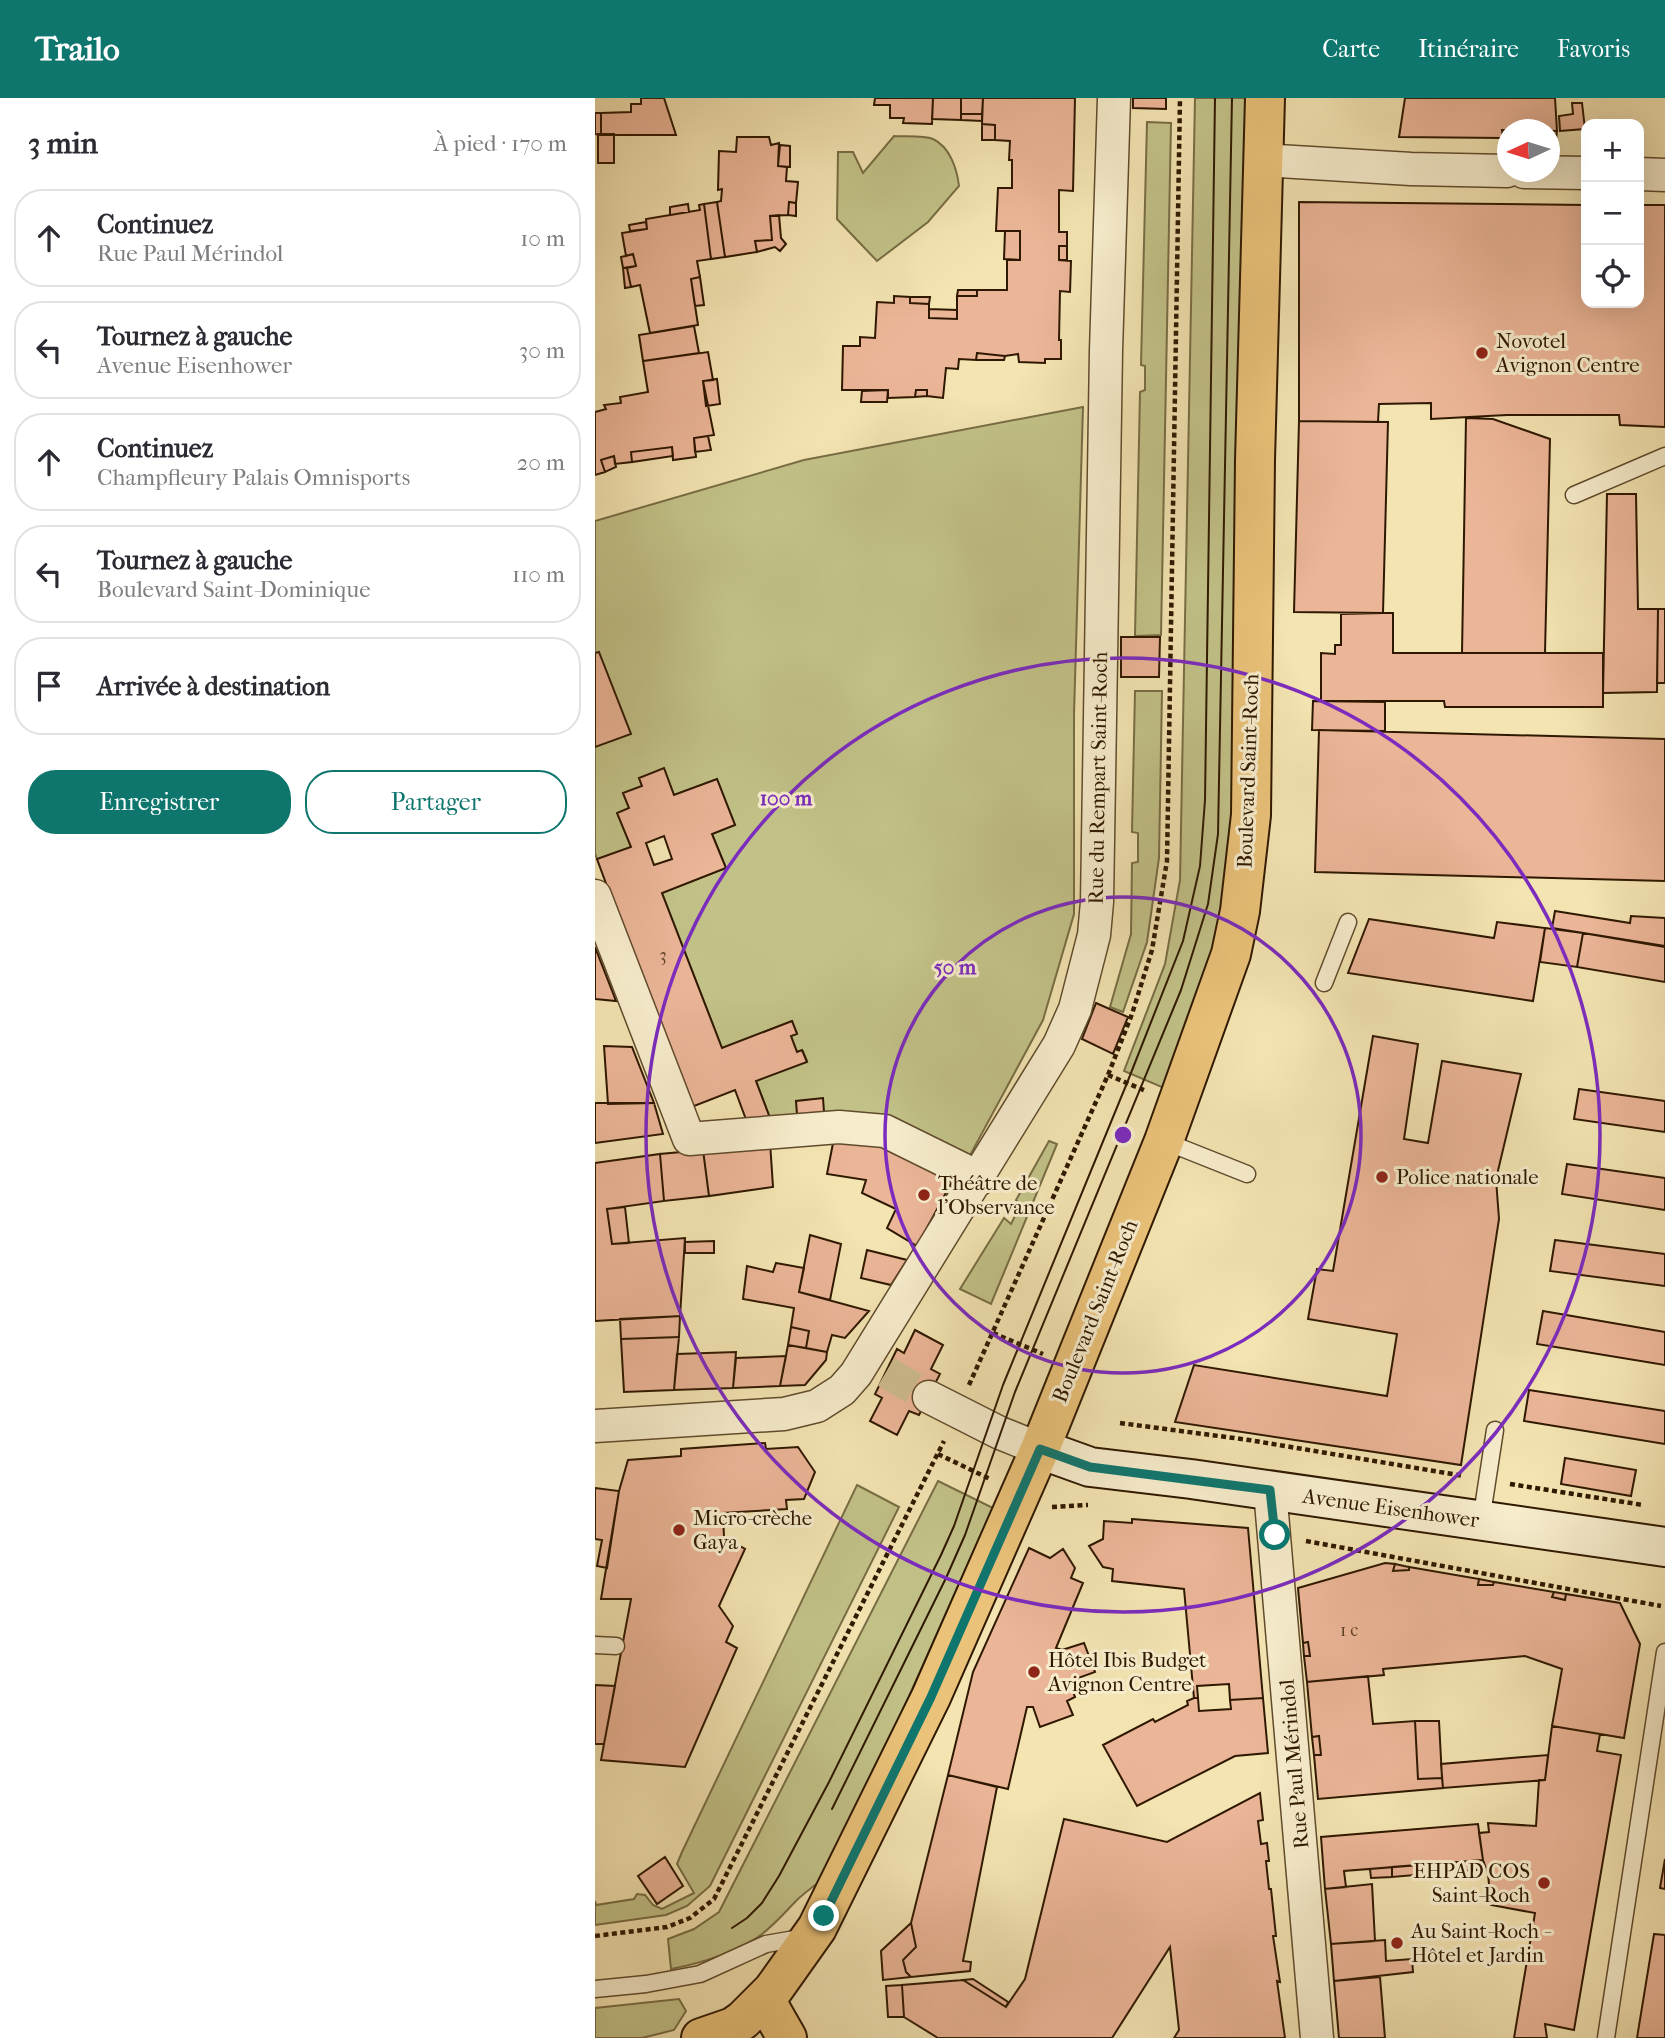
<!DOCTYPE html>
<html lang="fr">
<meta charset="utf-8">
<style>
:root{--surface:#fff;--page:#f2f2f3;--text:#2b2b33;--muted:#7c7c81;--line:#e1e1e2;--accent:#0f766e}
body{margin:0;font-family:"IM FELL French Canon",serif;background:var(--page);color:var(--text)}
.controls{position:absolute;right:21px;top:21px;display:grid;overflow:hidden;border-radius:14px;box-shadow:0 7px 28px #0002}
.controls button{width:63px;height:63px;display:grid;place-items:center;padding:0;border:0;border-bottom:2px solid var(--line);background:var(--surface);color:var(--text);font:35px sans-serif}
.compass{position:absolute;left:902px;top:21px;width:63px;height:63px;border-radius:50%;background:var(--surface);box-shadow:0 7px 28px #0002;rotate:266deg}
.stop{position:absolute;width:21px;height:21px;margin:-16px;border:5px solid #0f766e;border-radius:50%;background:#fff}
.stop.end{background:#0f766e;border-color:#fff;box-shadow:0 2px 7px #0008}
.list{margin:0;padding:0;list-style:none}
h2{display:flex;justify-content:space-between;align-items:center;height:91px;margin:0;padding:0 28px;font-size:30px}
h2 small{font-size:23px;font-weight:400;color:var(--muted)}
.list li{display:grid;grid-template-columns:46px 1fr auto;gap:21px;align-items:center;box-sizing:border-box;height:98px;margin:0 14px 14px;padding:0 14px;border:2px solid var(--line);border-radius:28px}
.list b{display:block;font-size:26px;white-space:nowrap}
.list p{margin:0;font-size:23px;white-space:nowrap;color:var(--muted)}
.list em{font-size:23px;font-style:normal;color:var(--muted)}
.actions{display:flex;gap:14px;padding:21px 28px}
.actions a{flex:1;padding:16px 0;border:2px solid var(--accent);border-radius:28px;text-align:center;font-size:24px;color:var(--accent)}
.actions .main{background:var(--accent);color:#fff}
.icon{flex:none;width:38px;height:38px;fill:none;stroke:currentColor;stroke-width:2;stroke-linecap:round;stroke-linejoin:round}
.map{position:relative;flex:none;width:1070px;height:1940px;overflow:hidden}
header{display:flex;align-items:center;gap:42px;box-sizing:border-box;height:98px;padding:0 35px;background:var(--accent);color:#fff}
header strong{font-size:33px}
nav{display:flex;gap:38px;margin-inline-start:auto;font-size:24px}
main{display:flex}
aside{flex:1;background:var(--surface)}
.map>svg:first-child{display:block}
.green{fill:#c2c288;stroke:#786d44;stroke-width:2}
.building{fill:#ebb597;stroke:#2f1800;stroke-width:2;fill-rule:evenodd}
.lines{fill:none;stroke-linecap:round;stroke-linejoin:round}
.minor-tunnel{stroke:#ccbb8e;stroke-width:32;stroke-dasharray:32 16;stroke-linecap:butt}
.service-casing{stroke:#604b2c;stroke-width:19}
.minor-casing{stroke:#604b2c;stroke-width:35}
.secondary-casing{stroke:#2f1800;stroke-width:42}
.primary-casing{stroke:#2f1800;stroke-width:42}
.path{stroke:#2f1800;stroke-width:4.5;stroke-dasharray:5 3.5;stroke-linecap:butt}
.service{stroke:#f7edcd;stroke-width:16}
.minor{stroke:#f7edcd;stroke-width:32}
.secondary{stroke:#f7edcd;stroke-width:38}
.primary{stroke:#eac279;stroke-width:38}
.tram{stroke:#2f1800;stroke-width:2}
.route{stroke:#0f766e;stroke-width:9}
.ring{fill:none;stroke:#7b2cbf;stroke-width:3.5}
.poi-dot{fill:#8f2418;stroke:#f7edcd;stroke-width:2.5}
.labels{text-anchor:middle;dominant-baseline:central;stroke-width:6;stroke-linejoin:round;paint-order:stroke}
.number-label{font-size:18px;fill:#5e3f26}
.poi-label{font-size:21px;fill:#2f1800;stroke:#f7edcd;text-anchor:start}
.street-label{font-size:21px;fill:#2f1800;stroke:#f7edcd}
.centre{fill:#7b2cbf;stroke:#f7edcd;stroke-width:3.5}
.ring-label{font-size:21px;text-anchor:middle;font-weight:bold;fill:#7b2cbf;stroke:#f7edcd;stroke-width:6;stroke-linejoin:round;paint-order:stroke}
</style>
<header>
<strong>Trailo</strong>
<nav><a>Carte</a><a>Itinéraire</a><a>Favoris</a></nav>
</header>
<main>
<aside>
<h2>3 min<small>À pied · 170 m</small></h2>
<ul class="list">
<li><svg class="icon" aria-label="ahead" viewBox="0 0 24 24"><path d="M12 20V5M6 11l6-6 6 6"/></svg><div><b>Continuez</b><p>Rue Paul Mérindol</p></div><em>10 m</em></li>
<li><svg class="icon" aria-label="left" viewBox="0 0 24 24"><path d="M17 20v-9H6M10 6l-5 5 5 5"/></svg><div><b>Tournez à gauche</b><p>Avenue Eisenhower</p></div><em>30 m</em></li>
<li><svg class="icon" aria-label="ahead" viewBox="0 0 24 24"><path d="M12 20V5M6 11l6-6 6 6"/></svg><div><b>Continuez</b><p>Champfleury Palais Omnisports</p></div><em>20 m</em></li>
<li><svg class="icon" aria-label="left" viewBox="0 0 24 24"><path d="M17 20v-9H6M10 6l-5 5 5 5"/></svg><div><b>Tournez à gauche</b><p>Boulevard Saint-Dominique</p></div><em>110 m</em></li>
<li><svg class="icon" aria-label="arrive" viewBox="0 0 24 24"><path d="M6 21V4h12l-3 4 3 4H6"/></svg><div><b>Arrivée à destination</b></div></li>
</ul>
<div class="actions"><a class="main">Enregistrer</a><a>Partager</a></div>
</aside>
<div class="map">
<svg width="1070" height="1940" viewBox="0 0 1070 1940">
<rect width="100%" height="100%" fill="#f3e4b2"/>
<filter id="stains"><feTurbulence type="fractalNoise" baseFrequency=".00286" numOctaves="4"/><feColorMatrix values="0 0 0 0 .2 0 0 0 0 .09 0 0 0 0 .02 0 0 0 .5 -.17"/></filter>
<radialGradient id="worn" r=".72"><stop offset=".6" stop-color="#630" stop-opacity="0"/><stop offset="1" stop-color="#630" stop-opacity=".3"/></radialGradient>
<path class="green" d="M600,0H653L639,749L624,834L569,990L529,973L570,866L585,782Z
M552,24L576,25L566,537L540,538L545,294L550,292V268L546,267Z
M299,38C310,39 328,37 338,41C355,49 362,71 364,88L333,124L282,163L242,121L243,54H258L268,75Z
M488,309L479,616V816L448,922L372,1063C342,1046 308,1021 273,1016C241,1011 207,1016 175,1020L161,983L212,963L208,953L202,954L196,938L202,935L197,923L127,950L67,795L131,770L117,736L140,727L122,681L79,697L69,671L44,680L47,688L28,695L34,710L36,749L2,761L0,755V423L209,362Z
M540,593H567L564,760L552,844L528,914L515,909L536,836L537,765L543,764V735L537,734Z
M454,1043L462,1046L396,1206L365,1191L409,1120L416,1126L426,1106L421,1102Z
M343,1383L398,1410L234,1777C224,1784 213,1792 203,1801C190,1814 179,1828 163,1839C136,1856 107,1865 76,1871L73,1841L99,1831L124,1814Z
M262,1387L304,1409L115,1788L92,1808L71,1817L0,1827V1803L1,1807L39,1801L42,1796L50,1797L58,1807L67,1811L99,1795L82,1766L87,1754Z
M84,1901L91,1913L79,1932L47,1940H0V1910Z"/>
<path class="building" d="M46,0H69L81,37H6V15L36,14V6H46Z
M280,0H338L337,26L308,25L309,20H295V7H279Z
M338,0H366V22L337,21Z
M366,0H388L387,16H366Z
M388,0H480L478,93L464,92V134H472V148H464V162L476,163L475,194L465,193L464,242H466V261H450V265L424,264L423,256L410,258L382,255L381,262L364,261L363,271L351,270L348,300L332,298V292H321L320,299L293,300V292H247L248,248H265V239L280,240L282,204L299,205V198L315,199V205L334,206V220L362,221V198H382V192H412V162H425V133H401L403,90H417V62H414L415,43L400,42V27L387,26Z
M538,0H571V11L538,10Z
M810,0H960L962,33L907,32L908,40L804,39Z
M977,5H987L990,31L965,33L964,18L978,16Z
M0,15H6V37L0,36Z
M366,16H387V23L366,22Z
M387,26L400,27V42H387Z
M954,33H962L961,41H954Z
M3,36H19V65H3Z
M142,39H174L176,47L184,45L183,68L192,69L191,83L203,84L201,105L194,104L193,117L175,118L177,142L160,143L162,154L130,159L122,104L126,103L127,91L123,92L124,53L141,54Z
M185,47L195,48V69L183,68Z
M122,104L130,159L116,161L109,106Z
M194,104L201,105V118L193,117Z
M704,104L991,107V205H1044V107H1070V329L1025,327L1024,317H912L836,321V305L784,306L783,324L704,323Z
M93,106L94,114L75,117V109Z
M109,106L116,161L102,163L105,179L96,181L103,227L55,235L45,187L36,189L32,170L41,168L38,156L31,158L27,135L52,131L51,121L105,112L104,107Z
M184,117L186,140L191,146L185,153L180,149L162,154L160,143L177,142L175,118Z
M51,124L52,131L35,133L34,127Z
M410,133H425V162L409,161Z
M464,148H472V162H464Z
M38,156L41,168L28,170L26,159Z
M28,170H32L36,189L30,190Z
M105,179L109,207L100,208L96,181Z
M363,192H382V198H362Z
M315,199H335L334,206L315,205Z
M334,211L362,212V221L334,220Z
M99,228L104,255L48,263L44,237Z
M113,254L118,282L108,283L119,337L99,340L101,359L78,362L77,349L36,354L37,364L20,366L19,358L6,362L10,374L0,377V314L11,311L9,307L26,305L25,299L53,294L48,263Z
M382,255L410,258L409,262H381Z
M122,281L125,306L111,308L108,283Z
M293,292L292,304H266L267,293Z
M321,292H332V298L320,299Z
M871,320L898,321L955,341L950,555H867Z
M704,323L793,324L788,515L699,514Z
M113,338L116,352L100,354L99,340Z
M77,349L78,358L37,364L36,354Z
M19,358L21,369L10,374L6,362Z
M1012,396H1041L1043,511H1063L1062,594L1008,595Z
M1063,511H1070V585H1062Z
M788,515H798V555H1008V609H850L849,603H726V555L740,556V547H746V516Z
M526,539H565L564,579H526Z
M4,554L36,636L0,649V555Z
M718,603L790,604V633L717,632Z
M724,632L1070,641V783L720,774Z
M69,670L79,697L122,681L140,727L117,736L131,770L67,795L127,950L197,923L202,936L196,938L202,954L207,952L212,964L161,983L175,1020L152,1024L140,992L94,1010L2,761L36,749L22,715L34,710L28,695L47,688L44,680ZM69,738L77,761L59,767L51,745Z
M960,813L1035,825L1036,818L1070,820V848L957,830Z
M774,821L899,840L902,824L950,830L938,903L753,875Z
M950,830L988,835L982,869L945,864Z
M988,835L1070,849V884L982,869Z
M0,849L21,903L0,901Z
M501,905L533,919L518,956L487,941Z
M778,938L823,946L809,1041L833,1045L847,963L926,976L901,1081L904,1121L866,1367L580,1324L599,1267L792,1298L802,1236L713,1221L722,1171L738,1173Z
M9,948L37,949L59,1005L13,1006Z
M984,991L1070,1003V1034L979,1021Z
M228,1000L229,1014L202,1017L201,1003Z
M0,1005H59L68,1036L0,1045Z
M239,1040L293,1049L358,1082L322,1148L292,1130L301,1111L267,1095L271,1082L232,1076Z
M175,1044L178,1089L114,1098L108,1052Z
M108,1052L114,1098L69,1103L65,1056Z
M65,1056L69,1103L12,1111L17,1146L90,1140L85,1218L0,1223V1065Z
M972,1066L1070,1080V1112L967,1096Z
M30,1109L34,1145L17,1146L12,1111Z
M215,1137L246,1146L235,1202L204,1194Z
M960,1142L1070,1156V1188L955,1173Z
M119,1143V1155H90V1144Z
M272,1152L312,1162L296,1187L266,1180Z
M181,1165L209,1170L204,1194L274,1213L250,1240L237,1237L232,1254L211,1250L214,1233L196,1229L199,1210L148,1201L152,1168L178,1174Z
M948,1213L1070,1234V1267L942,1246Z
M85,1218L84,1239L26,1241L25,1221Z
M196,1229L214,1233L211,1250L193,1247Z
M320,1232L348,1247L336,1271L345,1276L324,1317L314,1313L302,1337L275,1323L287,1300L280,1296L302,1251L309,1255Z
M84,1239L79,1292L29,1294L26,1241Z
M193,1247L232,1254L231,1262L210,1287L185,1288Z
M141,1254L138,1290L79,1292L82,1256Z
M191,1258L185,1288L138,1290L141,1260Z
M934,1292L1070,1313V1346L929,1323Z
M170,1345L171,1351L203,1349L220,1374L209,1401L191,1402L192,1411L128,1415L129,1439L150,1451L124,1508L138,1528L131,1544L142,1550L90,1669L6,1662L36,1501H6L24,1393L33,1362L86,1358V1351Z
M970,1360L1041,1372L1036,1398L966,1386Z
M0,1390L24,1393L12,1470L2,1468L7,1442L0,1441Z
M537,1421L653,1430L668,1600L635,1602L634,1586L602,1588L603,1600H599L589,1491L517,1483L518,1471L508,1469L494,1448L508,1441L509,1423L537,1425Z
M434,1450L455,1460L468,1451L480,1470L476,1480L488,1485L461,1550L467,1552L489,1545L500,1574L483,1580L486,1588L477,1591L480,1599L472,1603L478,1617L445,1629L438,1609H432L413,1691L353,1677L378,1574Z
M790,1465L800,1466L798,1473L814,1472V1469L884,1481L883,1487H898L899,1484L959,1494L957,1499L970,1502L971,1496L1025,1505L1045,1546L1029,1640L957,1628L967,1571L930,1558L788,1571L789,1577L712,1584L709,1558H715L713,1544L708,1545L703,1490Z
M800,1466L814,1469V1472L798,1473Z
M884,1481L899,1484L898,1487H883Z
M959,1494L971,1496L970,1502L957,1499Z
M713,1544L715,1558H709L708,1545Z
M773,1578L778,1626L820,1623L823,1681L847,1680L848,1690L723,1701L719,1657H726L724,1638L717,1639L712,1584Z
M0,1587L20,1588L9,1646H0Z
M599,1600H603L604,1613L636,1611L635,1602L668,1600L673,1655L640,1658L542,1708L508,1647L558,1621L560,1624L593,1607L592,1603Z
M820,1623H844L847,1680L823,1681Z
M957,1628L1005,1636L1002,1653L1026,1657L979,1932L950,1926L952,1940H919L940,1815L896,1807L893,1776L888,1762L884,1735L894,1734L893,1725L941,1728L944,1682H950Z
M724,1638L726,1657H719L717,1639Z
M953,1657L950,1682L848,1690L846,1666Z
M353,1677L402,1689L368,1863L376,1864L375,1873L316,1879L311,1874L308,1862L321,1849L316,1825Z
M665,1695L668,1722L663,1723L666,1746L672,1745L674,1763H671L674,1791H676L681,1838H678L685,1884L682,1883L690,1940H579L584,1932L575,1849L517,1940H343L309,1919L307,1887L368,1882L411,1909L430,1881L469,1721L572,1744Z
M883,1726L888,1762L749,1773L751,1789L730,1791L726,1739Z
M70,1759L88,1788L62,1806L43,1778Z
M1070,1761V1791L1065,1790Z
M888,1762L891,1771L797,1779V1769Z
M797,1769V1779L776,1780L775,1771Z
M777,1786L780,1843L736,1846L730,1791Z
M316,1825L321,1849L308,1862L311,1874L316,1879L288,1882L286,1853Z
M1059,1836L1070,1837V1940H1042Z
M790,1842L791,1863L817,1861L818,1874L739,1883L736,1846Z
M785,1879L790,1940H744L739,1883Z
M378,1881L413,1904L411,1909L368,1882Z
M307,1887L309,1919H293L291,1888Z"/>
<g class="lines">
<path class="minor-tunnel" d="M291,1274L334,1299"/>
<defs>
<path id="service" d="M979,397L1070,358
M729,885L753,824
M569,1043L652,1076
M886,1423L900,1332
M0,1547L21,1548
M0,1891L51,1886L105,1876L171,1846L200,1841L207,1838
M1011,1940L1070,1554"/>
<path id="minor" d="M667,62L816,71L912,73
M929,74L991,75
M1044,76L1070,77
M0,798L94,1041L244,1029L290,1033L367,1071L383,1082
M334,1299L405,1335L445,1351
M0,1328L189,1316L222,1308L247,1292L261,1276L464,947L480,911L499,837L502,804L511,253L519,0
M675,1392L722,1940"/>
<path id="secondary" d="M445,1351L495,1369L596,1381L1070,1449"/>
<path id="primary" d="M172,1905L192,1940
M106,1940L138,1929L148,1922L178,1892L222,1830L336,1599L445,1351L569,1043L636,856L645,813L656,717L660,362L670,0"/>
</defs>
<use href="#service" class="service-casing"/>
<use href="#minor" class="minor-casing"/>
<use href="#secondary" class="secondary-casing"/>
<use href="#primary" class="primary-casing"/>
<path class="path" d="M513,977L551,993
M398,1235L448,1256
M374,1287L513,977L537,916L557,852L572,763L585,0
M525,1325L654,1342L869,1378
M343,1356L395,1381
M915,1386L1048,1407
M457,1409L493,1407
M711,1443L1066,1508
M0,1838L72,1829L95,1820L119,1801L349,1343"/>
<use href="#service" class="service"/>
<use href="#minor" class="minor"/>
<use href="#secondary" class="secondary"/>
<use href="#primary" class="primary"/>
<path class="tram" d="M237,1711L351,1480L370,1437L420,1294L586,892L613,806L623,736L637,0
M137,1830L152,1820L167,1805L184,1778L234,1684L346,1457L359,1428L408,1287L532,985L588,843L605,768L610,702L620,0"/>
</g>
<g class="lines">
<path class="route" d="M229,1818L336,1599L445,1351L495,1369L675,1392L680,1437"/>
</g>
<g class="ring">
<circle cx="528" cy="1037" r="238"/>
<circle cx="528" cy="1037" r="477"/>
</g>
<g class="poi-dot">
<circle cx="887" cy="255" r="7"/>
<circle cx="787" cy="1079" r="7"/>
<circle cx="329" cy="1097" r="7"/>
<circle cx="84" cy="1432" r="7"/>
<circle cx="439" cy="1574" r="7"/>
<circle cx="949" cy="1785" r="7"/>
<circle cx="802" cy="1845" r="7"/>
</g>
<g class="labels">
<g class="number-label">
<text x="68" y="857">3</text>
<text x="754" y="1532">1 c</text>
</g>
<g class="poi-label">
<text x="901" y="243">Novotel<tspan x="901" dy="24">Avignon Centre</tspan></text>
<text x="801" y="1079">Police nationale</text>
<text x="343" y="1085">Théâtre de<tspan x="343" dy="24">l'Observance</tspan></text>
<text x="98" y="1420">Micro-crèche<tspan x="98" dy="24">Gaya</tspan></text>
<text x="453" y="1562">Hôtel Ibis Budget<tspan x="453" dy="24">Avignon Centre</tspan></text>
<text x="935" y="1773" text-anchor="end">EHPAD COS<tspan x="935" dy="24">Saint-Roch</tspan></text>
<text x="816" y="1833">Au Saint-Roch -<tspan x="816" dy="24">Hôtel et Jardin</tspan></text>
</g>
<g class="street-label">
<text transform="translate(653 673) rotate(-88)">Boulevard Saint-Roch</text>
<text transform="translate(503 680) rotate(-89)">Rue du Rempart Saint-Roch</text>
<text transform="translate(500 1213) rotate(-68)">Boulevard Saint-Roch</text>
<text transform="translate(796 1410) rotate(8)">Avenue Eisenhower</text>
<text transform="translate(699 1666) rotate(-95)">Rue Paul Mérindol</text>
</g>
</g>
<circle cx="528" cy="1037" r="10" class="centre"/>
<g class="ring-label">
<text x="191" y="707">100 m</text>
<text x="360" y="876">50 m</text>
</g>
<rect width="100%" height="100%" filter="url(#stains)"/>
<rect width="100%" height="100%" fill="url(#worn)"/>
</svg>
<div class="controls">
<button>+</button>
<button>−</button>
<button><svg class="icon" aria-label="locate" viewBox="0 0 24 24"><circle cx="12" cy="12" r="6"/><path d="M12 2v4M12 18v4M2 12h4M18 12h4"/></svg></button>
</div>
<svg class="compass" viewBox="-18 -18 36 36"><path d="M0-13l5 13h-10z" fill="#e53935"/><path d="M0 13l5-13h-10z" fill="#7c7c81"/></svg>
<div class="stop" style="left:680px;top:1437px"></div>
<div class="stop end" style="left:229px;top:1818px"></div>
</div>
</main>
